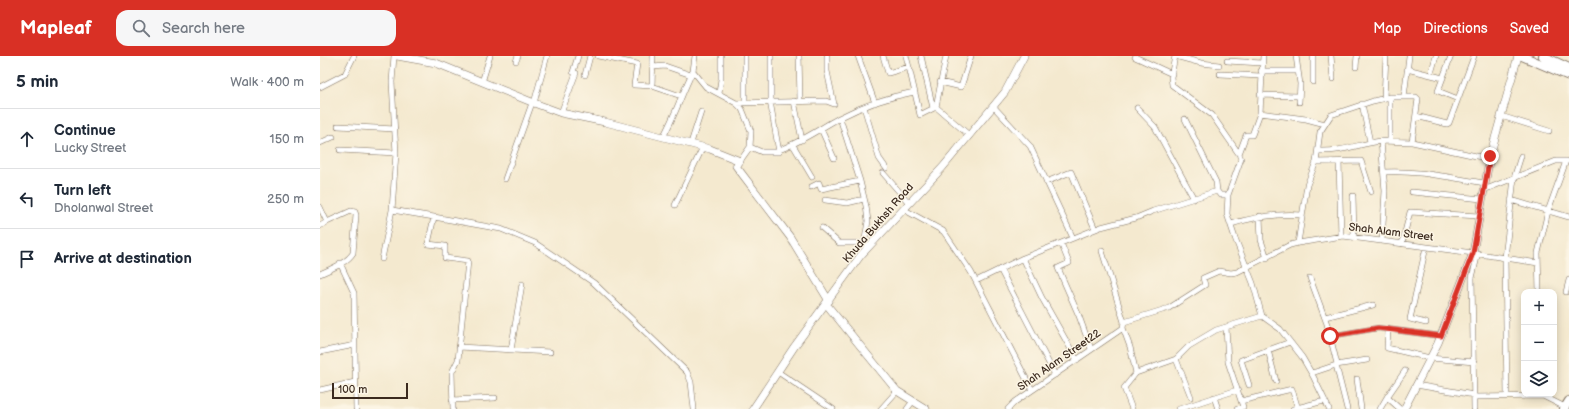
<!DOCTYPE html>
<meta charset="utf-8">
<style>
:root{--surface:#fff;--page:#f6f6f7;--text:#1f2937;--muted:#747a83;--line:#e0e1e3;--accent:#d93025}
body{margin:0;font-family:"Balsamiq Sans",sans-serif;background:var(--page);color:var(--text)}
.controls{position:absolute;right:12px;bottom:12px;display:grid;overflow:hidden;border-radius:8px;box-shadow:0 2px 10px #0003}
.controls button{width:36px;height:36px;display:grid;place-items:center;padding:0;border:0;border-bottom:1px solid var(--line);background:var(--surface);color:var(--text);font:20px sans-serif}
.scale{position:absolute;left:12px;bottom:10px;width:76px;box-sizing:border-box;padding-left:4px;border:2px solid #3b2a1e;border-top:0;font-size:11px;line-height:14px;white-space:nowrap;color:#3b2a1e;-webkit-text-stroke:3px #fcf5e5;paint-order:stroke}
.stop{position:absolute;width:12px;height:12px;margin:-9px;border:3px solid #d93025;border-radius:50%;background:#fff}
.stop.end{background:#d93025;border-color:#fff;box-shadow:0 1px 4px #0008}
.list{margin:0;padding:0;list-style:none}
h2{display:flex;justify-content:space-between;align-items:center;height:52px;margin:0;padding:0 16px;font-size:17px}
h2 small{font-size:13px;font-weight:400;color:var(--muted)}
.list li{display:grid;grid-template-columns:26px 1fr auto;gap:12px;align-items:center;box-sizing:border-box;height:60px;padding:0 16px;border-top:1px solid var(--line)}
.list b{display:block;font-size:15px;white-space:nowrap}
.list p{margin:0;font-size:13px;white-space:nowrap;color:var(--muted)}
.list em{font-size:13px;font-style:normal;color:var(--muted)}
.icon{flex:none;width:22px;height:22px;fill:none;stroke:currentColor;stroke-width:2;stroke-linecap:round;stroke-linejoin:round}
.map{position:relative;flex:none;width:1249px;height:353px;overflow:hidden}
header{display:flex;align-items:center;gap:24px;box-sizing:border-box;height:56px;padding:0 20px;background:var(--accent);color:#fff}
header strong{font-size:19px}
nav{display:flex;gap:22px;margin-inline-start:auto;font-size:14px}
.search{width:280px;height:36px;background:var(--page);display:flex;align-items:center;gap:10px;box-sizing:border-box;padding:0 14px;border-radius:12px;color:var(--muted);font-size:15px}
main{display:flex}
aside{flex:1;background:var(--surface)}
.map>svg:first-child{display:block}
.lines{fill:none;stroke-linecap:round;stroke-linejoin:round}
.minor-casing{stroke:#7c6d5c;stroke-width:6}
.tertiary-casing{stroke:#7c6d5c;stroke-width:8}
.primary-casing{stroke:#7c6d5c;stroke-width:10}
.minor{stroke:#fff;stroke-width:5}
.tertiary{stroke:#fff;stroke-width:7}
.primary{stroke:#fff;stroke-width:8}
.route{stroke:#d93025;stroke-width:5}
.labels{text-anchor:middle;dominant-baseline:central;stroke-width:3;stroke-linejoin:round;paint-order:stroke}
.street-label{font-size:11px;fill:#3b2a1e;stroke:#fcf5e5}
</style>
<header>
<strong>Mapleaf</strong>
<div class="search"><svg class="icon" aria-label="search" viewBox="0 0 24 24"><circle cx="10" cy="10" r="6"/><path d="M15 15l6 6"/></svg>Search here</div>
<nav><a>Map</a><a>Directions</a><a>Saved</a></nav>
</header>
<main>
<aside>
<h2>5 min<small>Walk · 400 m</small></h2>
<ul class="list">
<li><svg class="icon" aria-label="ahead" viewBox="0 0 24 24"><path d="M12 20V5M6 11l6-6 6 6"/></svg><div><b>Continue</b><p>Lucky Street</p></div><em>150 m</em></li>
<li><svg class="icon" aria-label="left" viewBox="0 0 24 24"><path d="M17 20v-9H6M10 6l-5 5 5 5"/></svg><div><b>Turn left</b><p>Dholanwal Street</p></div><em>250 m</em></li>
<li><svg class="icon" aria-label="arrive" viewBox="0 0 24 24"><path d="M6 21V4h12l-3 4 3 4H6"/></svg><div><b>Arrive at destination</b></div></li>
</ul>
</aside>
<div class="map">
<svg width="1249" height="353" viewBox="0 0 1249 353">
<rect width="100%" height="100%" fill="#fcf5e5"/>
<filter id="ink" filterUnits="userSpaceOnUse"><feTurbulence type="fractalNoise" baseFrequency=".025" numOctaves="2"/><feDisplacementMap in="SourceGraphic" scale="8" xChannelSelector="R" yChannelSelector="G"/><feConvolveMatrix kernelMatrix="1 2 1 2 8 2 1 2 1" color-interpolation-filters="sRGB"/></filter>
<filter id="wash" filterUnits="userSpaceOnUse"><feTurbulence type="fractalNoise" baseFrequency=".012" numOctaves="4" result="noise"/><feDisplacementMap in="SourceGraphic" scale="16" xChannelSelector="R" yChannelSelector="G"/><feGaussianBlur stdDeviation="0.9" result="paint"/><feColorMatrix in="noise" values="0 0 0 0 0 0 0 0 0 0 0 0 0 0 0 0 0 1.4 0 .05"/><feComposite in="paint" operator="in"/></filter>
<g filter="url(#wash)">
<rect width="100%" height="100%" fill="#f4e9cf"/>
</g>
<g filter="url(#ink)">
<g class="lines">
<defs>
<path id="minor" d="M74,0L72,26L76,97L72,154L114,161L108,188L125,190V202L148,205L138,304L132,316L133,353
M278,0L317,8L314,29L332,30L361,40
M375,0L373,15L386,31L416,47L422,53L431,75L430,91L420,105
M479,0L480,45
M507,0V15L514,48
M538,0L555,47
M563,0L568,17L589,11L600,59L616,51
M586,0L589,11
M601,0L613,52
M855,0L851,21L852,29L892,59L919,98L921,103L908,139L907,158L915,182L933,227L942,260L960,273L982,301L993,320L1009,353
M855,0L881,7L899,9
M976,0L980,28L979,46
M1011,0L1013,23
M1131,0L1118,35L1138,43
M815,1L852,18
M196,5L198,0
M907,5L942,7
M333,11L345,10L371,19
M1036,11L1037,0
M1087,13L1123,22
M1112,14L1116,0
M941,15H978
M900,18L941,20
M265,19L270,0
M162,26L170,0
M620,26L641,31L651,0
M993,26V0
M332,30L333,0
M0,31L25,18L34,0
M399,37L401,23V0
M940,39L979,40
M1070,41V84
M1084,41L1089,0
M1064,42L1066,0
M451,45V0
M474,45L482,84
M425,46V0
M214,47L227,0
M416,47L506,45L514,48
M1042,48L1050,86
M673,50L710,90L753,182
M544,51L559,102L566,112
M616,51L626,0
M616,51L649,79
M817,52L835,71L874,143
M241,57L256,17L253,16L258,0
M940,57L986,63L1005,68
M1096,60L1127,68L1129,67L1154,0
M1181,60L1229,75
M520,62L540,125L546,150L548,165L545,183L546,194
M865,63L896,126L897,135
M18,70L75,73
M501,73L514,102
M343,81C355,60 362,37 373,15
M1061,85L1092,86L1170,103
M0,87L13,81
M371,87L381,56
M473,89L492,121
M430,91L442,96H459L450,45
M20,94L76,97
M459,94C481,86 499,73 519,62C542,50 568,41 594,36
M998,95C1023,96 1038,88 1061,85L1065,135L1062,185
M919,98L926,79H932L940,57L943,0
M996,106L1041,105L1051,136
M1019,106L1021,180
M1064,116C1098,114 1131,122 1165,127
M563,117L589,147
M185,123L212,47
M726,126L751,116L775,173
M491,131L499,127L501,133L540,125
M1164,134L1236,105H1247
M1092,136L1162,143
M1033,140L1034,181
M505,144L527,147L544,143
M1191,144L1249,161
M355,149L383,91
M0,151L7,166L0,170
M583,153L623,175L626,179L651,216L712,334
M940,160L941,184L947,202
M114,161L181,173L215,187L274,227L367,316L371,326L374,353
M911,168C935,161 957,157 982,159
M502,172L519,187H545
M741,187L781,171L816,162L833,155L897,135L900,139H908
M978,187L987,129L996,106L1000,76L1011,59L1053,45L1070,41H1096L1098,43L1092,86
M1082,188L1090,156L1159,160
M782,195L804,266L803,272L810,291L816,317L856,303L869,290L896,274L942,260
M703,202L741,187L749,207L738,212L759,260L771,293
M62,203L72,154
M20,207L34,237L36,353
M680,213L735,319
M0,218C10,213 27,207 33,197L36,159L35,156L31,155L7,166
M990,222L1007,268L1017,308
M656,225L703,202L722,242L757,304
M1219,236L1218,197L1228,155L1246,105
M1246,236L1249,224
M1005,261L1053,249
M804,266L849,252L885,229L883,222L899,215L911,217L917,216L970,189L978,187L1023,180L1153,197L1218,207
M1106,267L1090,263L1106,191
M906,271L908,306L923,351L917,353
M1068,273L1067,292L1110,302L1154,306
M1010,280L1058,272L1121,280
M139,291L230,296
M191,294L202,228
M948,294L956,325
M0,296L35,289
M856,303L871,341
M1016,309L1027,353
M458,316L513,353
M992,317L1016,309L1047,304
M1037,323L1041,353
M929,329L921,304L970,286
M1096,329L1154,339
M0,334L35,326
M1223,338V340L1245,351
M1187,340L1185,202L1194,122L1201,100
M894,341L898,353
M1154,341L1223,340
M132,344L175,342
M921,345L972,333L978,353
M561,353L577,335
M587,353L593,345
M688,353L695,346L803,272
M812,353L804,332L816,317
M859,353L917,334
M973,353L1004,345
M1060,353L1067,341
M1080,353L1067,341L1085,315
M1154,353L1152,222L1158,197"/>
<path id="tertiary" d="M77,0L116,7L214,47L241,57L285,66L390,93L420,105L416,110L470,181L509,245
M507,249L577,335L606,353
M433,353L474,291L541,199L623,111L685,36L704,0
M1084,353L1118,287L1153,197L1170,100L1198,0"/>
<path id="primary" d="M1202,0L1249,20
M1223,0L1249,12
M1244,353L1249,345"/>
</defs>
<use href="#minor" class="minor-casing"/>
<use href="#tertiary" class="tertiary-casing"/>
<use href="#primary" class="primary-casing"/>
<use href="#minor" class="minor"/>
<use href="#tertiary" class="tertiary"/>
<use href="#primary" class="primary"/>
</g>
</g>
<g class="lines" filter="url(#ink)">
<path class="route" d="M1010,280L1058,272L1121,280L1153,197L1170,100"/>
</g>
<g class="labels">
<g class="street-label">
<text transform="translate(558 167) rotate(-49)">Khuda Bukhsh Road</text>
<text transform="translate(1071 176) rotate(7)">Shah Alam Street</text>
<text transform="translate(739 304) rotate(-35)">Shah Alam Street22</text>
</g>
</g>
</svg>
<div class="controls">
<button>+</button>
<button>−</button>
<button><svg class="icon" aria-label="layers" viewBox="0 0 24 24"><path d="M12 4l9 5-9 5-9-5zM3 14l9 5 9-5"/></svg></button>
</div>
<div class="scale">100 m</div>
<div class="stop" style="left:1010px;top:280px"></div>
<div class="stop end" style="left:1170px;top:100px"></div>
</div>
</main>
